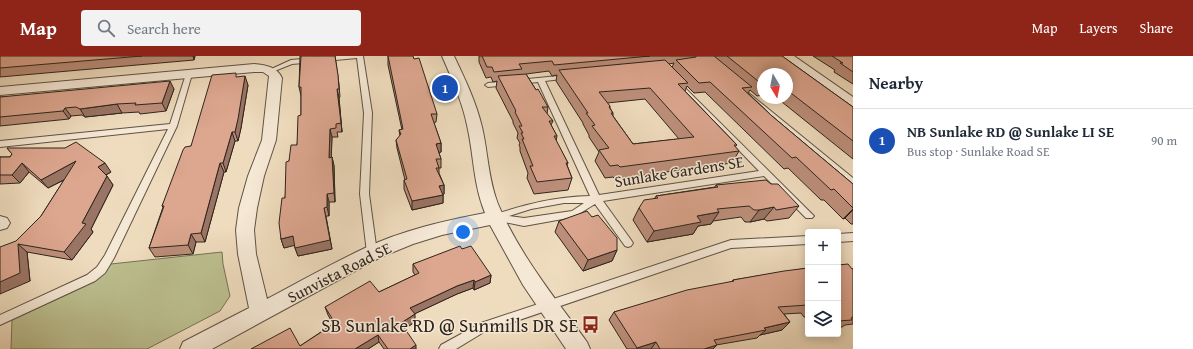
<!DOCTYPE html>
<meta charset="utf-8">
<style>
:root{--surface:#fff;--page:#f2f2f3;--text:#1f2937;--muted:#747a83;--line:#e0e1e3;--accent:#8f2418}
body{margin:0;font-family:"Gentium Book Plus",serif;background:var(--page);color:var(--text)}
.controls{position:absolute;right:12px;bottom:12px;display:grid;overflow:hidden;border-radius:4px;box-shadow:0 2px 10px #0003}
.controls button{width:36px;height:36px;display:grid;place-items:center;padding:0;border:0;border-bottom:1px solid var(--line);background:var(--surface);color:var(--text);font:20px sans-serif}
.compass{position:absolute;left:757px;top:12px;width:36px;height:36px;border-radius:50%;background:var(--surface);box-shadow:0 2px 10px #0003;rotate:170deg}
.you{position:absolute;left:463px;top:176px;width:14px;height:14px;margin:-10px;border:3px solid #fff;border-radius:50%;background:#1a73e8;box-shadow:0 0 0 6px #1a73e833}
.badge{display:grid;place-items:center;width:26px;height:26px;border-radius:50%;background:var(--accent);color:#fff;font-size:13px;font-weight:700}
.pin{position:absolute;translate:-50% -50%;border:2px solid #fff;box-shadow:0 1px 4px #0006}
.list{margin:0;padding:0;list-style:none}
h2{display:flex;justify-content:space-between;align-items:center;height:52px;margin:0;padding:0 16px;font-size:17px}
h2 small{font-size:13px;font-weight:400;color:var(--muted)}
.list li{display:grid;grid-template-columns:26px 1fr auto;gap:12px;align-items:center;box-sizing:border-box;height:64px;padding:0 16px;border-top:1px solid var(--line)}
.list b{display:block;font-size:15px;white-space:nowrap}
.list p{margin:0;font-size:13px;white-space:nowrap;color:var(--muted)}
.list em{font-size:13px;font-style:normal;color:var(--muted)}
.icon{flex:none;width:22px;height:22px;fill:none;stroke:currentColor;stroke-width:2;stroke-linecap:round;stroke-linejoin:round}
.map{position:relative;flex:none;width:853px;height:293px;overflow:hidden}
header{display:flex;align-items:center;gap:24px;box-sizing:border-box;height:56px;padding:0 20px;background:var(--accent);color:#fff}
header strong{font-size:19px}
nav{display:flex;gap:22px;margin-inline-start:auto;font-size:14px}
.search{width:280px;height:36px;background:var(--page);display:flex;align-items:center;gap:10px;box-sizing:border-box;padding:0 14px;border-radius:4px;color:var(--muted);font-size:15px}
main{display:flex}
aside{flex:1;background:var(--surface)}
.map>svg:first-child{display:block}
.green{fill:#bcbf8f;stroke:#757256}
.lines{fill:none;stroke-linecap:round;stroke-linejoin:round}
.lane-casing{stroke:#5e5345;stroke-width:2}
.street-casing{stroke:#5e5345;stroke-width:2}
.lane{fill:#f5e8d5;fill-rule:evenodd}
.street{fill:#f5e8d5;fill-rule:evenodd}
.wall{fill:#bd8f7b;stroke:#2e251d;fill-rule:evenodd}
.shaded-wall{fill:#9a7464;stroke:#2e251d}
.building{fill:#dca68f;stroke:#2e251d;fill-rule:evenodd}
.labels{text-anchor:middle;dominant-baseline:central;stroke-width:3;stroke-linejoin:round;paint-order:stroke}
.street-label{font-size:16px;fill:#2e251d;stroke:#f5e8d5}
.near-poi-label{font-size:19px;fill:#2e251d;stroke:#f5e8d5;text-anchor:end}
</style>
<header>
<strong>Map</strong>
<div class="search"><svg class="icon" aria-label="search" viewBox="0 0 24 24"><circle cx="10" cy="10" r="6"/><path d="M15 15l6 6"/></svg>Search here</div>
<nav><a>Map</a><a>Layers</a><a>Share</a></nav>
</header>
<main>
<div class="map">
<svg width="853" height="293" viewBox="0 0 853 293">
<rect width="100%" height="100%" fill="#efdcbe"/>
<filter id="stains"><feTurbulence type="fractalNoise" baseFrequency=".005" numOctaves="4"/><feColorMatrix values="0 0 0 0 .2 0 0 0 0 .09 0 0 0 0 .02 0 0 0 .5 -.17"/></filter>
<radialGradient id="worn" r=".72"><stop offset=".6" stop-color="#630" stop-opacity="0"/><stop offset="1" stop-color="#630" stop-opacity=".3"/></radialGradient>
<path class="green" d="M222,196L223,208L230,240L220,255L147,293H11L12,264L85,230L111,208Z"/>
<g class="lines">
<defs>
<path id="lane" d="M337,0H363L372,57L369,138L377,197L376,200L372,201L368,200L367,197L360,138L364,57L357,2L292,8L272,16H268L267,15L291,4Z
M189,16L192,18L177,70L114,202L105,217L95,225L0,269V259L87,219L97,211L105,199L168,73L0,91V85L170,68L186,18Z
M568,19L570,20V22L545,25L599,139L759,115L674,27L673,26L676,24L678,25L812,158L814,160L812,162H806L764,120L603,145L631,184L633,187L631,190L628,191L625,190L595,148L574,161L524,170L494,164L491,161L493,159C527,148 554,141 590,140L538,26L488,31L485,29L488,27ZM564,147H584L572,155L524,162L509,160L531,153Z
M745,34L853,122V130L850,129L743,37L741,36Z
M853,177V185L838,186V178Z
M808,180V188L731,192L484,276L456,293H439L441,289L481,267L731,184Z"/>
<path id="street" d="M442,0H454C465,23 476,46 482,71C488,96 488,123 498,148C519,198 555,242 587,286L590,293H566L523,229L490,169L442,179L413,188L379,202L212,293H180L183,286L249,252L238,198L236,174L239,152L248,120L262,84L269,20L263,16H254L0,39V31L254,8C266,9 277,11 282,22L276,84L264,120L257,152L254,174L256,198L267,243C299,226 331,208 365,192C403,174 444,165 485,157C473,128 474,99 467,69C462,45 452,23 442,0Z
M780,0H794L853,41V51L848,50Z
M0,160L7,162L10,167L7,172L0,174Z"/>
</defs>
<use href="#lane" class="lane-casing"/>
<use href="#street" class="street-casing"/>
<use href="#lane" class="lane"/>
<use href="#street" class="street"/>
</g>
<path class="wall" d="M0,0H195L194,4L0,21Z
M300,0H335L339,28L340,41L339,42L342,76H337L338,81H332L331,101H332L334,110L335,146H329V160H326L332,193L298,200L294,189L284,192L281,183L285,142L289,105L297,89L301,59V40L299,31Z
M388,0L437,58L436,66L434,67L441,87V96L439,97L441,103V112H439V117L444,129V138H443V147L412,154L404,133V124H405L397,92L396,84L400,80L399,74H402L388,9Z
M479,0H782L853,51V103L777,42H787V18H763V39L757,40L750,34L748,37L772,60L853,128V168H851L845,162L843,163L824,144H821L788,112L784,113L705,36L694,37L687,30L685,35L737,89L735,91L739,95L732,107L615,123L613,121L605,122L595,105L599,96L589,81V79L583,68V67L556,25L557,19L552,20L549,15L526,18L536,34L548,51L547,58L553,65L551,69L557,80L556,85L568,107L567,109L572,122L568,134L534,138L527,122L528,117L520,95V91L519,89L520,87L517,82L518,77L513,67V65L496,32L497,25L493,26L491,21L486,22L479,6ZM674,7L672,11L669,8ZM645,43L679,83L633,88L613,60V57L610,52V50L607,47Z
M813,0H853V28L834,16L835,14Z
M237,21L248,29L241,72L238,85H235L226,116H224L205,186H196L193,198L155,201L149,192L163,151L162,150L191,90Z
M174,33L166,55L140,58L139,56L122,57L85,61L82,59L71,60L69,63L0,70V41Z
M7,92L111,116L106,119L113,129L91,173L93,176L72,204L27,196L30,225L16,185L41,160L64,124L48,132L29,116L20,127L0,128V101H10L12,98Z
M771,128L799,150L789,162L767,165L764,163L750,166H745L741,161L713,165L711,168L698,170L693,178L647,186L633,164L639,152L655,142L656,140L715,131L716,129Z
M559,165L617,194L612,205L583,215L555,176Z
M462,193L491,219L490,227L474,234L473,232L457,238L414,258L415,266L404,273L416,293H384L379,286L368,293H251L300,290L333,268L328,259L325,251L379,236L415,219L413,216V208Z
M838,209L853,213V268L845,269L842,271L838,272Z
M808,212V261H804L801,257L784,258L790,266L782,274L760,279L757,282L716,289L713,293H627L609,264L614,256L731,226L733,224Z"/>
<path class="shaded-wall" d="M193,0H195L194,4Z
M245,20L248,29L241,72L238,85L235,76Z
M170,25L174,33L166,55L162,47Z
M337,33L339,42L342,76L341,67Z
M117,48L122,57L85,61L80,53Z
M65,52L71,60L69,63L63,55Z
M330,73L332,81L331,110L329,102Z
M232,76L235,85L226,116L223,107Z
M441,87V96L436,97V88Z
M332,101L334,110L335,146L334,137Z
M76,105L83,114L48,132L41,124Z
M22,107L29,116L20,127L12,119Z
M105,107L111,116L104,120L98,111Z
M220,107L224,116L205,186L201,177Z
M107,120L113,129L91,173L93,176L72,204L64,196L82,167Z
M444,129V138L439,139V130Z
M327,138L329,146V160L327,151Z
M443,139V147L412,154V145Z
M774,151L764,163L750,166L759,154Z
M324,152L332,193L298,200L295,192Z
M853,153V154L845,162L843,163Z
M719,156L711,168L698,170L693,178L647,186L654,175L697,160Z
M191,178L196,186L193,198L188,189Z
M293,180L296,189L284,192L281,183Z
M18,188L27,196L30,225L0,238V226Z
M617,194L612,205L583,215L588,204Z
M491,219L490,227L474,234L475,226Z
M474,224L473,232L457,238L410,260V252L457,230Z
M415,258V266L401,275V267Z
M790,266L782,274L760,279L766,274L764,272Z
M378,279L379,286L368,293H355Z
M656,286L651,293H637V292Z
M416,289V293H410Z
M717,289L713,293H704Z"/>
<path class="building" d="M0,0H142L0,12Z
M301,0H335L338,19L339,33H337L341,67L336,68V72L330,73L329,102L332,101L334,137L327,138V151L324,152L330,184L295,192L293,180L281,183L279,167L282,142H285L286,106L289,105L291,89H297L298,60L301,59V31H299Z
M388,0H413L414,3L419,2L437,58H431L441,87L436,88L441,103H436L439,112H436L444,129L439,130L443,139L412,145L404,124L407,123L396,84L401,78L399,74L403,73Z
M482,0H650L554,9L552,5L519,8L522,13L494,16L492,11H487Z
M696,0H714L752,31L742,32L772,60L853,128V152L834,133L831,134L796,101L792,102L710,26L699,27L676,4L696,1Z
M727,0H782L853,51V85L787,34V18H763V29Z
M832,0H853V16L840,7H843Z
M665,4L688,27L678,28L737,89H734L739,95L620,111L618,109L610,110L599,94L609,92L592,70L595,69L586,57H588L559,14ZM650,32L694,81L633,88L615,63L611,57H613L609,51L610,50L599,36Z
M236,17V21L245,20L238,63L235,76H232L223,107H220L201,177L191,178L188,189L149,192L164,150H162L183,94L185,91L191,90L212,19Z
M526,18L536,34L538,33L548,51H542L553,65H549L557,80H554L568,107H566L572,122L537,126L530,110H533L522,83H524L521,77H523L519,70H522L515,56L516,55L498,20Z
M170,25L162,47L135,49L136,47L117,48L80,53L76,51L65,52L63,55L0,61V41Z
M76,86L105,107L98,111L107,120L82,167L86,168L64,196L18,188L20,217L0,226V191L16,185L41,160L76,105L41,124L22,107L12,119H0V101H10L12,98L7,92H65Z
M766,124L771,128H778L799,150L776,154L774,151L759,154H754L749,150L717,153L719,156L697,160L701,166L654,175L639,152L644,144L658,142L656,140L718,131L716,129Z
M587,155L592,161L598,159L617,182V194L588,204L559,165Z
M460,190L462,193L471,190L491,219L475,226L474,224L457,230L410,252L415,258L401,267L416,289L410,293H388L378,279L355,293H251L290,272L300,290L335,267L325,251L370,225L379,236L419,217L413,208Z
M848,208L852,213H853V261L851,262L852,264L838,265V209Z
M808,212V249L778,251L790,266L764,272L766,274L714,284L717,289L704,293H660L656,286L637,292L614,256L687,234L734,225L733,224L784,215Z"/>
<defs>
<symbol id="bus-bare" viewBox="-9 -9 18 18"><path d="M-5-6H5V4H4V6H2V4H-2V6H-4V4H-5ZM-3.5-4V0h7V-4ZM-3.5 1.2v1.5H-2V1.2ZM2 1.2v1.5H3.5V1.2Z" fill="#8f2418" stroke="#f5e8d5" stroke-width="2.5" paint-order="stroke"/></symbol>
</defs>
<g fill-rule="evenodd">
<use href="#bus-bare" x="578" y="256" width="25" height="25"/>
</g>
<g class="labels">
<g class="street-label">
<text transform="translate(679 115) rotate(-9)">Sunlake Gardens SE</text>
<text transform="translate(339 216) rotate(-27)">Sunvista Road SE</text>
</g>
<g class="near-poi-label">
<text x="578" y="269">SB Sunlake RD @ Sunmills DR SE</text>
</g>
</g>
<rect width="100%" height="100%" filter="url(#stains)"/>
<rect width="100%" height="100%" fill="url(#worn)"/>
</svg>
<div class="controls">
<button>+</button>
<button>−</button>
<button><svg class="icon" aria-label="layers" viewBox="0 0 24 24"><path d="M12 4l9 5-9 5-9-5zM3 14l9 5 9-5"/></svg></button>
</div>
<svg class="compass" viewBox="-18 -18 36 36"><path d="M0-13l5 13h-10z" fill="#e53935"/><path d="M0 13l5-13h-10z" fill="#747a83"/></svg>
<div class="you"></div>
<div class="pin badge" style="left:445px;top:32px;background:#1a4fb4">1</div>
</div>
<aside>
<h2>Nearby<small></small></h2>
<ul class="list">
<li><span class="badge" style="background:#1a4fb4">1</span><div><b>NB Sunlake RD @ Sunlake LI SE</b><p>Bus stop · Sunlake Road SE</p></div><em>90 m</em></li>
</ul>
</aside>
</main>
